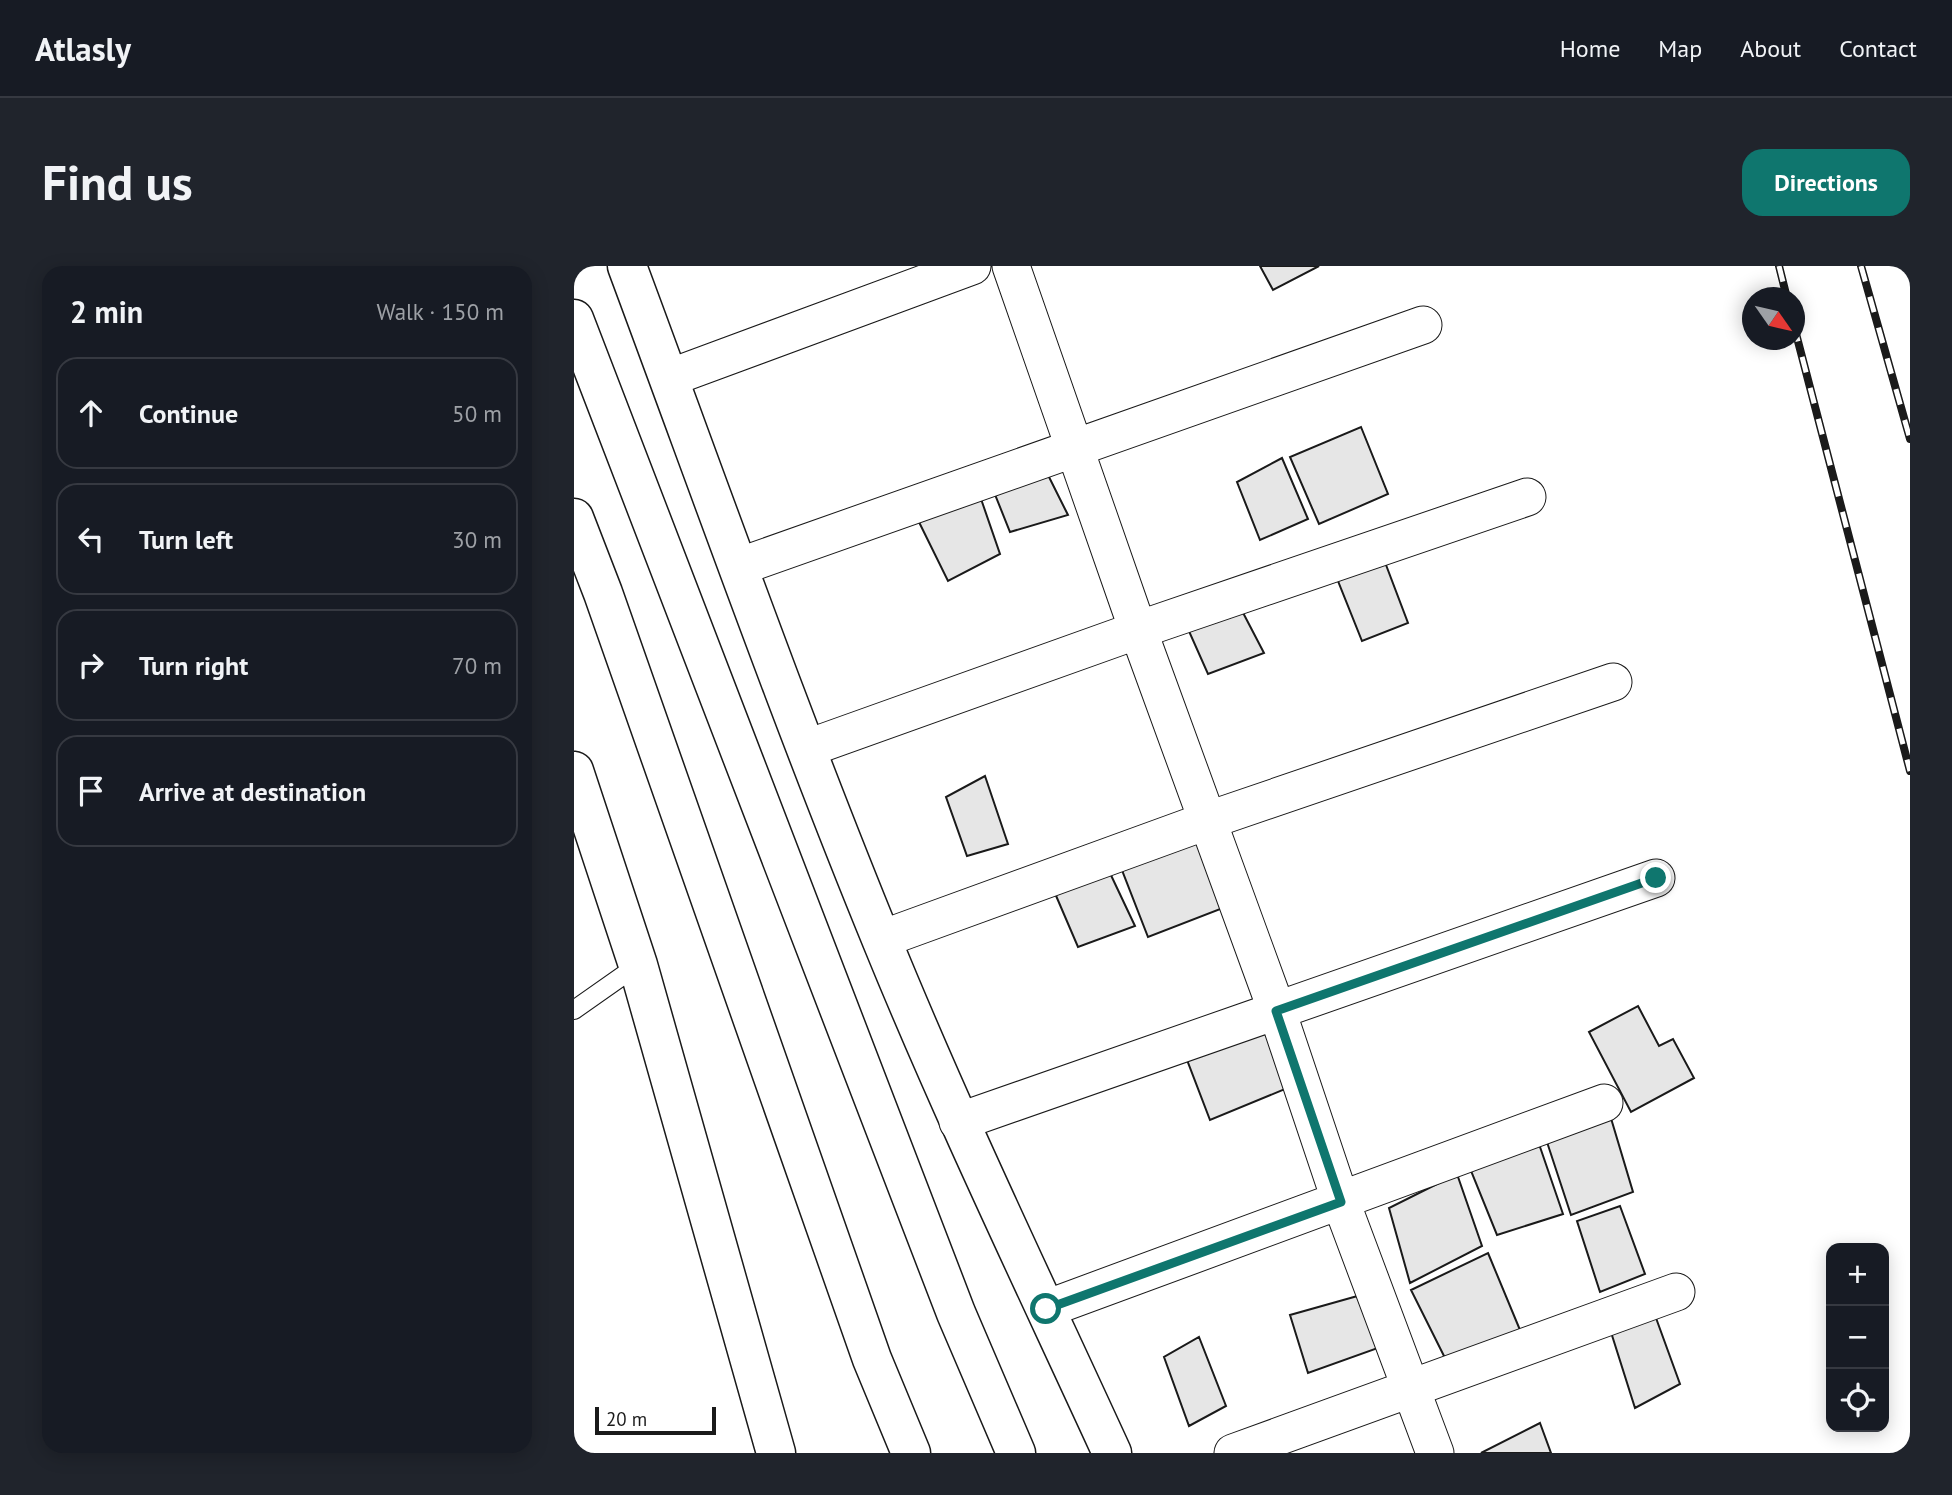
<!DOCTYPE html>
<meta charset="utf-8">
<style>
:root{--surface:#171b24;--page:#20242c;--text:#f1f3f6;--muted:#9ea1a6;--line:#363941;--accent:#0f766e}
body{margin:0;font-family:"PT Sans",sans-serif;background:var(--page);color:var(--text)}
.controls{position:absolute;right:21px;bottom:21px;display:grid;overflow:hidden;border-radius:14px;box-shadow:0 4px 18px #0003}
.controls button{width:63px;height:63px;display:grid;place-items:center;padding:0;border:0;border-bottom:2px solid var(--line);background:var(--surface);color:var(--text);font:35px sans-serif}
.compass{position:absolute;left:1168px;top:21px;width:63px;height:63px;border-radius:50%;background:var(--surface);box-shadow:0 4px 18px #0003;rotate:124deg}
.scale{position:absolute;left:21px;bottom:18px;width:121px;box-sizing:border-box;padding-left:7px;border:4px solid #1a1a1a;border-top:0;font-size:19px;line-height:24px;white-space:nowrap;color:#1a1a1a;-webkit-text-stroke:5px #fff;paint-order:stroke}
.stop{position:absolute;width:21px;height:21px;margin:-16px;border:5px solid #0f766e;border-radius:50%;background:#fff}
.stop.end{background:#0f766e;border-color:#fff;box-shadow:0 2px 7px #0008}
.list{margin:0;padding:0;list-style:none}
h2{display:flex;justify-content:space-between;align-items:center;height:91px;margin:0;padding:0 28px;font-size:30px}
h2 small{font-size:23px;font-weight:400;color:var(--muted)}
.list li{display:grid;grid-template-columns:46px 1fr auto;gap:21px;align-items:center;box-sizing:border-box;height:112px;margin:0 14px 14px;padding:0 14px;border:2px solid var(--line);border-radius:21px}
.list b{display:block;font-size:26px;white-space:nowrap}
.list em{font-size:23px;font-style:normal;color:var(--muted)}
.icon{flex:none;width:38px;height:38px;fill:none;stroke:currentColor;stroke-width:2;stroke-linecap:round;stroke-linejoin:round}
.map{position:relative;flex:none;width:1336px;height:1187px;overflow:hidden;border-radius:21px}
header{display:flex;align-items:center;gap:42px;box-sizing:border-box;height:98px;padding:0 35px;background:var(--surface);border-bottom:2px solid var(--line)}
header strong{font-size:33px}
nav{display:flex;gap:38px;margin-inline-start:auto;font-size:24px}
.intro{display:flex;align-items:center;justify-content:space-between;box-sizing:border-box;height:168px;padding:0 42px}
h1{margin:0;font-size:49px}
.button{padding:18px 32px;border-radius:21px;background:var(--accent);color:#fff;font-size:24px;font-weight:700}
main{display:flex;gap:42px;padding:0 42px}
aside{flex:1;background:var(--surface);border-radius:21px;box-shadow:0 4px 18px #0003}
.map>svg:first-child{display:block}
.building{fill:#e6e6e6;stroke:#1a1a1a;stroke-width:2}
.lines{fill:none;stroke-linecap:round;stroke-linejoin:round}
.lane-casing{stroke:#1a1a1a;stroke-width:20}
.street-casing{stroke:#1a1a1a;stroke-width:39}
.secondary-casing{stroke:#1a1a1a;stroke-width:41}
.highway-casing{stroke:#1a1a1a;stroke-width:41}
.lane{stroke:#fff;stroke-width:18}
.street{stroke:#fff;stroke-width:37}
.secondary{stroke:#fff;stroke-width:38}
.highway{stroke:#fff;stroke-width:38}
.rail-casing{stroke:#1a1a1a;stroke-width:8}
.rail{stroke:#fff;stroke-width:5;stroke-dasharray:16;stroke-linecap:butt}
.route{stroke:#0f766e;stroke-width:9}
</style>
<header>
<strong>Atlasly</strong>
<nav><a>Home</a><a>Map</a><a>About</a><a>Contact</a></nav>
</header>
<div class="intro"><h1>Find us</h1><a class="button">Directions</a></div>
<main>
<aside>
<h2>2 min<small>Walk · 150 m</small></h2>
<ul class="list">
<li><svg class="icon" aria-label="ahead" viewBox="0 0 24 24"><path d="M12 20V5M6 11l6-6 6 6"/></svg><div><b>Continue</b></div><em>50 m</em></li>
<li><svg class="icon" aria-label="left" viewBox="0 0 24 24"><path d="M17 20v-9H6M10 6l-5 5 5 5"/></svg><div><b>Turn left</b></div><em>30 m</em></li>
<li><svg class="icon" aria-label="right" viewBox="0 0 24 24"><path d="M7 20v-9h11M14 6l5 5-5 5"/></svg><div><b>Turn right</b></div><em>70 m</em></li>
<li><svg class="icon" aria-label="arrive" viewBox="0 0 24 24"><path d="M6 21V4h12l-3 4 3 4H6"/></svg><div><b>Arrive at destination</b></div></li>
</ul>
</aside>
<div class="map">
<svg width="1336" height="1187" viewBox="0 0 1336 1187">
<rect width="100%" height="100%" fill="#fff"/>
<path class="building" d="M686,0H745L699,24Z
M787,161L814,228L745,258L716,191Z
M708,192L734,253L686,274L663,216Z
M471,203L494,249L436,266L420,226Z
M406,230L426,288L374,315L343,252Z
M809,291L834,357L788,375L762,310Z
M665,339L690,387L634,408L614,363Z
M411,510L434,578L393,590L372,531Z
M621,570L649,642L574,671L546,599Z
M535,605L561,660L504,681L480,625Z
M1064,740L1085,780L1099,773L1120,812L1057,846L1015,766Z
M695,754L716,821L636,854L610,786Z
M1036,849L1059,926L997,949L971,870Z
M965,878L989,948L923,969L895,900Z
M883,908L908,980L836,1017L815,942Z
M1046,940L1071,1008L1026,1026L1003,955Z
M914,987L946,1064L871,1092L837,1024Z
M787,1029L804,1082L734,1107L716,1049Z
M1082,1052L1106,1118L1061,1142L1036,1063Z
M625,1071L652,1140L615,1160L590,1091Z
M966,1157L977,1187H907Z"/>
<g class="lines">
<defs>
<path id="lane" d="M0,744L64,699"/>
<path id="street" d="M437,0L564,364L703,745L767,936L861,1187
M95,112L398,0
M164,301L849,59
M234,482L564,364L953,231
M308,673L635,554L1039,416
M384,856L1082,612
M472,1043L1030,837
M659,1187L1102,1026"/>
<path id="secondary" d="M53,0C137,226 217,453 308,675C379,849 460,1017 538,1187
M0,505L64,699L202,1187"/>
<path id="highway" d="M0,53L382,1047L442,1187
M0,252L29,327L298,1093L337,1187"/>
</defs>
<use href="#lane" class="lane-casing"/>
<use href="#street" class="street-casing"/>
<use href="#secondary" class="secondary-casing"/>
<use href="#highway" class="highway-casing"/>
<use href="#lane" class="lane"/>
<use href="#street" class="street"/>
<use href="#secondary" class="secondary"/>
<use href="#highway" class="highway"/>
<defs>
<path id="rail" d="M1205,0L1213,32
M1287,0L1336,173
M1220,60L1336,505"/>
</defs>
<use href="#rail" class="rail-casing"/>
<use href="#rail" class="rail"/>
</g>
<g class="lines">
<path class="route" d="M472,1043L767,936L702,745L1082,612"/>
</g>
</svg>
<div class="controls">
<button>+</button>
<button>−</button>
<button><svg class="icon" aria-label="locate" viewBox="0 0 24 24"><circle cx="12" cy="12" r="6"/><path d="M12 2v4M12 18v4M2 12h4M18 12h4"/></svg></button>
</div>
<svg class="compass" viewBox="-18 -18 36 36"><path d="M0-13l5 13h-10z" fill="#e53935"/><path d="M0 13l5-13h-10z" fill="#9ea1a6"/></svg>
<div class="scale">20 m</div>
<div class="stop" style="left:472px;top:1043px"></div>
<div class="stop end" style="left:1082px;top:612px"></div>
</div>
</main>
